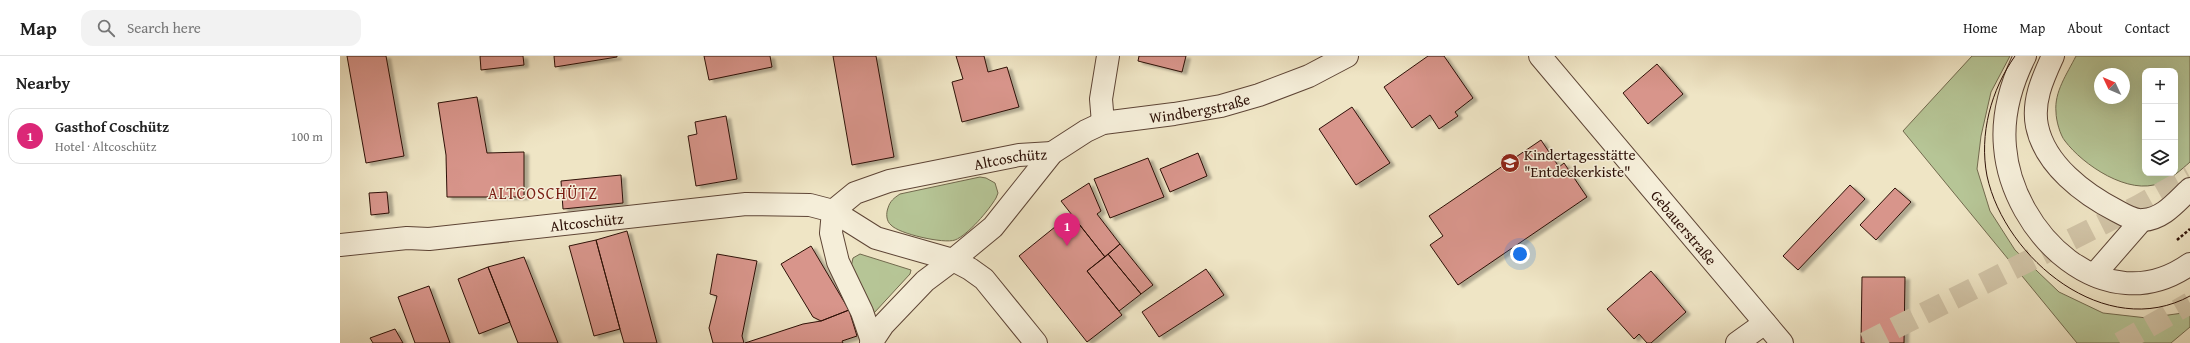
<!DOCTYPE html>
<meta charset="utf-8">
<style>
:root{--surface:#fff;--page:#f2f2f2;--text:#222;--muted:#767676;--line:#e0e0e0;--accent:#db2777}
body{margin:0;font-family:"Gentium Book Plus",serif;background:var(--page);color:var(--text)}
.controls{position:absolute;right:12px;top:12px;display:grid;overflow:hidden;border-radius:8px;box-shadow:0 4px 16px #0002}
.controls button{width:36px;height:36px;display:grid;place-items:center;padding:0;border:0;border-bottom:1px solid var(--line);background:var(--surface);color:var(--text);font:20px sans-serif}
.compass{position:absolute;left:1754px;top:12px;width:36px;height:36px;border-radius:50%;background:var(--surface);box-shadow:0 4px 16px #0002;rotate:314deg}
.you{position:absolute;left:1180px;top:198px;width:14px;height:14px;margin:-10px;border:3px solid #fff;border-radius:50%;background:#1a73e8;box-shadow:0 0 0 6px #1a73e833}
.badge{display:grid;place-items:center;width:26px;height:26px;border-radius:50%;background:var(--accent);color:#fff;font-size:13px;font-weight:700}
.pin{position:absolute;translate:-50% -33px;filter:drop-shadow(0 1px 2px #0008)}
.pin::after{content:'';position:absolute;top:21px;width:14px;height:12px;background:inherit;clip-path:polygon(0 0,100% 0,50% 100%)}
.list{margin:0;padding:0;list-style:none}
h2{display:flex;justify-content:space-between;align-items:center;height:52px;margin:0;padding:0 16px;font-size:17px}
h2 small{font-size:13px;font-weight:400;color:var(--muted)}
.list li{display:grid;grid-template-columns:26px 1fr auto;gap:12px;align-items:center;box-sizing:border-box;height:56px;margin:0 8px 8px;padding:0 8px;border:1px solid var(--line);border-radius:12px}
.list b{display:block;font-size:15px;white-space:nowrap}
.list p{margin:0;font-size:13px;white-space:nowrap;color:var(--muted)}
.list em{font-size:13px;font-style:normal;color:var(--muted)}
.icon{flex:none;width:22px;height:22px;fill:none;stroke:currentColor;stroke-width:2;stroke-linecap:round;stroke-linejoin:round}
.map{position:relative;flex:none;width:1850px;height:287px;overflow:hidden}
header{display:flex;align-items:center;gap:24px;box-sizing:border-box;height:56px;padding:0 20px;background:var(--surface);border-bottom:1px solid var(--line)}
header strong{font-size:19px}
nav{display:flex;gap:22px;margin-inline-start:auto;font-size:14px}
.search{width:280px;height:36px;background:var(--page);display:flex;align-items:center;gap:10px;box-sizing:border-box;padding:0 14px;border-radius:12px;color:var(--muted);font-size:15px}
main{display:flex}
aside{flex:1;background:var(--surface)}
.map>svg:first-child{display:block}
.green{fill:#b6c596;stroke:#726a4e;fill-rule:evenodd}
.building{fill:#d8958b;stroke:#2d1006;filter:url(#shadow)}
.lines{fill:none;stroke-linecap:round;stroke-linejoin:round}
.highway-tunnel{stroke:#d2c5a8;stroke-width:22;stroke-dasharray:22 11;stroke-linecap:butt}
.minor-casing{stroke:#5e4536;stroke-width:24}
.path{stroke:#2d1006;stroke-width:2.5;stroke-dasharray:3 2;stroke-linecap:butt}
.minor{stroke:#f5eed9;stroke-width:22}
.tram{stroke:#2d1006;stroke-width:1}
.labels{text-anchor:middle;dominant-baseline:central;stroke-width:3;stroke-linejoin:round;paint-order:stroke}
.street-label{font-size:15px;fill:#2d1006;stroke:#f5eed9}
.poi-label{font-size:15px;fill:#2d1006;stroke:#f5eed9;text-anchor:start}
.neighbourhood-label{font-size:16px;letter-spacing:1px;fill:#7a1f14;stroke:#f5eed9}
</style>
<header>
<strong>Map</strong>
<div class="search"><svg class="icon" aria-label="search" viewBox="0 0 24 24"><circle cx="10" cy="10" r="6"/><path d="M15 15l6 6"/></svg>Search here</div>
<nav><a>Home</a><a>Map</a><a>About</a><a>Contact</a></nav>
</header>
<main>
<aside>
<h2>Nearby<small></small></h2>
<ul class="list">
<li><span class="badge">1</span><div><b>Gasthof Coschütz</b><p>Hotel · Altcoschütz</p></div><em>100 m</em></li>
</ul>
</aside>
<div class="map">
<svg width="1850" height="287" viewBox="0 0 1850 287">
<defs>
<filter id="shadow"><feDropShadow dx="4.5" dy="2.5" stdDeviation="1" flood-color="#0004"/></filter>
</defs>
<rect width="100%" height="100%" fill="#efe5c5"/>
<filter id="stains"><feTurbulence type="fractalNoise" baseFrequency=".005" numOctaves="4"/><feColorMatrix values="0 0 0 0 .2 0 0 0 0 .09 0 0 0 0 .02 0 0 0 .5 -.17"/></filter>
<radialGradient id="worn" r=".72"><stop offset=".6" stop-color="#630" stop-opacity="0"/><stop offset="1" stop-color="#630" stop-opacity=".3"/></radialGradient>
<path class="green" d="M1632,0H1670L1651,36L1641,80L1637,113L1650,155L1675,194L1719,236L1763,257L1807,262L1850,256V271L1831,287H1737L1563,75Z
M1736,0H1850V106C1841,114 1831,123 1820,127C1789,140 1743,109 1725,85C1720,79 1716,64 1716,56C1714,36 1727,18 1736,0ZM1805,15H1835V117H1805ZM1760,18H1784V42H1760Z
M640,121L646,122L655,127L658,137L656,142C649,154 628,179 615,184C604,188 559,178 551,169C546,165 546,157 548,152C550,145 554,142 560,138Z
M520,198L571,214L570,218L534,257L511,211L513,202Z"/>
<path class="building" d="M7,0H46L64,100L26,107Z
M140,0H183L184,9L141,14Z
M214,0H277V1L215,11Z
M364,0H430L432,11L369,24Z
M493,0H536L554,101L512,109Z
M616,0H644L648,16L667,11L679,51L622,66L612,26L623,23Z
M799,0H846L842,16L798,5Z
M1088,0H1104L1133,42L1115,56L1118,60L1099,73L1090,59L1072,72L1044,31Z
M1317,8L1343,38L1308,68L1283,37Z
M137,41L147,97L184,96V141H107L106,99L98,47Z
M1012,51L1050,107L1016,129L979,73Z
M386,60L397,123L356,130L348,80L357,78L355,66Z
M1201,84L1219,111L1224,107L1247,141L1118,229L1090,189L1103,180L1089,160Z
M858,97L867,120L830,136L820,113Z
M808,102L824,141L770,162L754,123Z
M281,119L283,147L223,153L221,125Z
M749,127L761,155L757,158L780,188L765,201L721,145Z
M1510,129L1525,143L1458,214L1443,200Z
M1555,132L1571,146L1536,184L1520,169Z
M47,136L49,157L31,159L29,137Z
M731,158L765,201L747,215L782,259L747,286L679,200Z
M287,175L317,287H284L280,273L256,184Z
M256,184L280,273L254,280L229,190Z
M780,188L813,229L801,238L768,198Z
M471,190L509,254L481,265L473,261L441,208Z
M377,198L417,205L402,280L404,287H373L369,272L377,240L370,238Z
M768,198L801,238L779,255L747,215Z
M184,201L218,287H178L148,211Z
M148,211L170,266L139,278L118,223Z
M866,213L884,239L819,281L802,256Z
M1311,215L1346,256L1311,287H1307L1299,278L1294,283L1267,253Z
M1522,221H1565L1564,287H1521Z
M89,230L110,287H75L58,241Z
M509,254L517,280L502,285L503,287H405L463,268L481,265Z
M55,273L63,287H33L30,282Z"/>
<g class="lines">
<path class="highway-tunnel" d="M1525,287L1798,150L1850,121
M1780,287L1850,247"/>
<defs>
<g id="minor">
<path id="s1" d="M1200,0L1442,287"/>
<path d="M1685,0C1671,28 1662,59 1665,91C1672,177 1765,268 1850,208"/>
<path d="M1713,0C1703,22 1692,45 1697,70C1705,109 1744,138 1777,155C1784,159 1795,165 1803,164C1823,163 1836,146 1850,133"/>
<path d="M763,67L761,43L768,0"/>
<path id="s2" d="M0,189L67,182L89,183L406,148L470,149L493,155L536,182L613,204L630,213L644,223L696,287"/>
<path d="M1754,219L1801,165"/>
<path id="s3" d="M532,285L522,256L498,206L491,177L493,155L515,137L549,125L679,99L712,97"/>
<path id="s4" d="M531,287L543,269L585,225L613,204L653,171L712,97L746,75L763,67L834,58L881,50L919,39L969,20L1007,0"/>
<path d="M1397,287L1425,267"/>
</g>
</defs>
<use href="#minor" class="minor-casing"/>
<path class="path" d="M1837,184L1850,173"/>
<use href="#minor" class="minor"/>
<path class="tram" d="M1675,0C1651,34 1639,78 1647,120C1665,203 1766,286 1850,240"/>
</g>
<defs>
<symbol id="school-disc" viewBox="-11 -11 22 22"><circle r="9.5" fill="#8f2418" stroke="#f5eed9"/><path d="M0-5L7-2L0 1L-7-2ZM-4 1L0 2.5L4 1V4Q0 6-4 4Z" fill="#fff"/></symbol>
</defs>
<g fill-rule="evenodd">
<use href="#school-disc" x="1159" y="96" width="22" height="22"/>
</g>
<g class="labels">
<g class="street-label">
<text stroke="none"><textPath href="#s4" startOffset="421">Windbergstraße</textPath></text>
<text stroke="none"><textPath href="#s3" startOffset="326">Altcoschütz</textPath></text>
<text stroke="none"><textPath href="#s2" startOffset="248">Altcoschütz</textPath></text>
<text stroke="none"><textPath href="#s1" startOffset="224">Gebauerstraße</textPath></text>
</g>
<g class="poi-label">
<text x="1184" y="98">Kindertagesstätte<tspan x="1184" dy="17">"Entdeckerkiste"</tspan></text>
</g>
<g class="neighbourhood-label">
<text x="203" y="137">ALTCOSCHÜTZ</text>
</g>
</g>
<rect width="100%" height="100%" filter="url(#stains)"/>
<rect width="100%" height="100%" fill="url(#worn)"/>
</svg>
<div class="controls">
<button>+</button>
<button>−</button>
<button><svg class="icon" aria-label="layers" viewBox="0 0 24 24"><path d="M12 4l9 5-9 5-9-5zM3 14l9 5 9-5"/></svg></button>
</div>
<svg class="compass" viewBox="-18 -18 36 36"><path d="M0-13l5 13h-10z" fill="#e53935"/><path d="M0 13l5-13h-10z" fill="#767676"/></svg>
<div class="you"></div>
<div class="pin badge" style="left:727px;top:190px">1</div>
</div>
</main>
